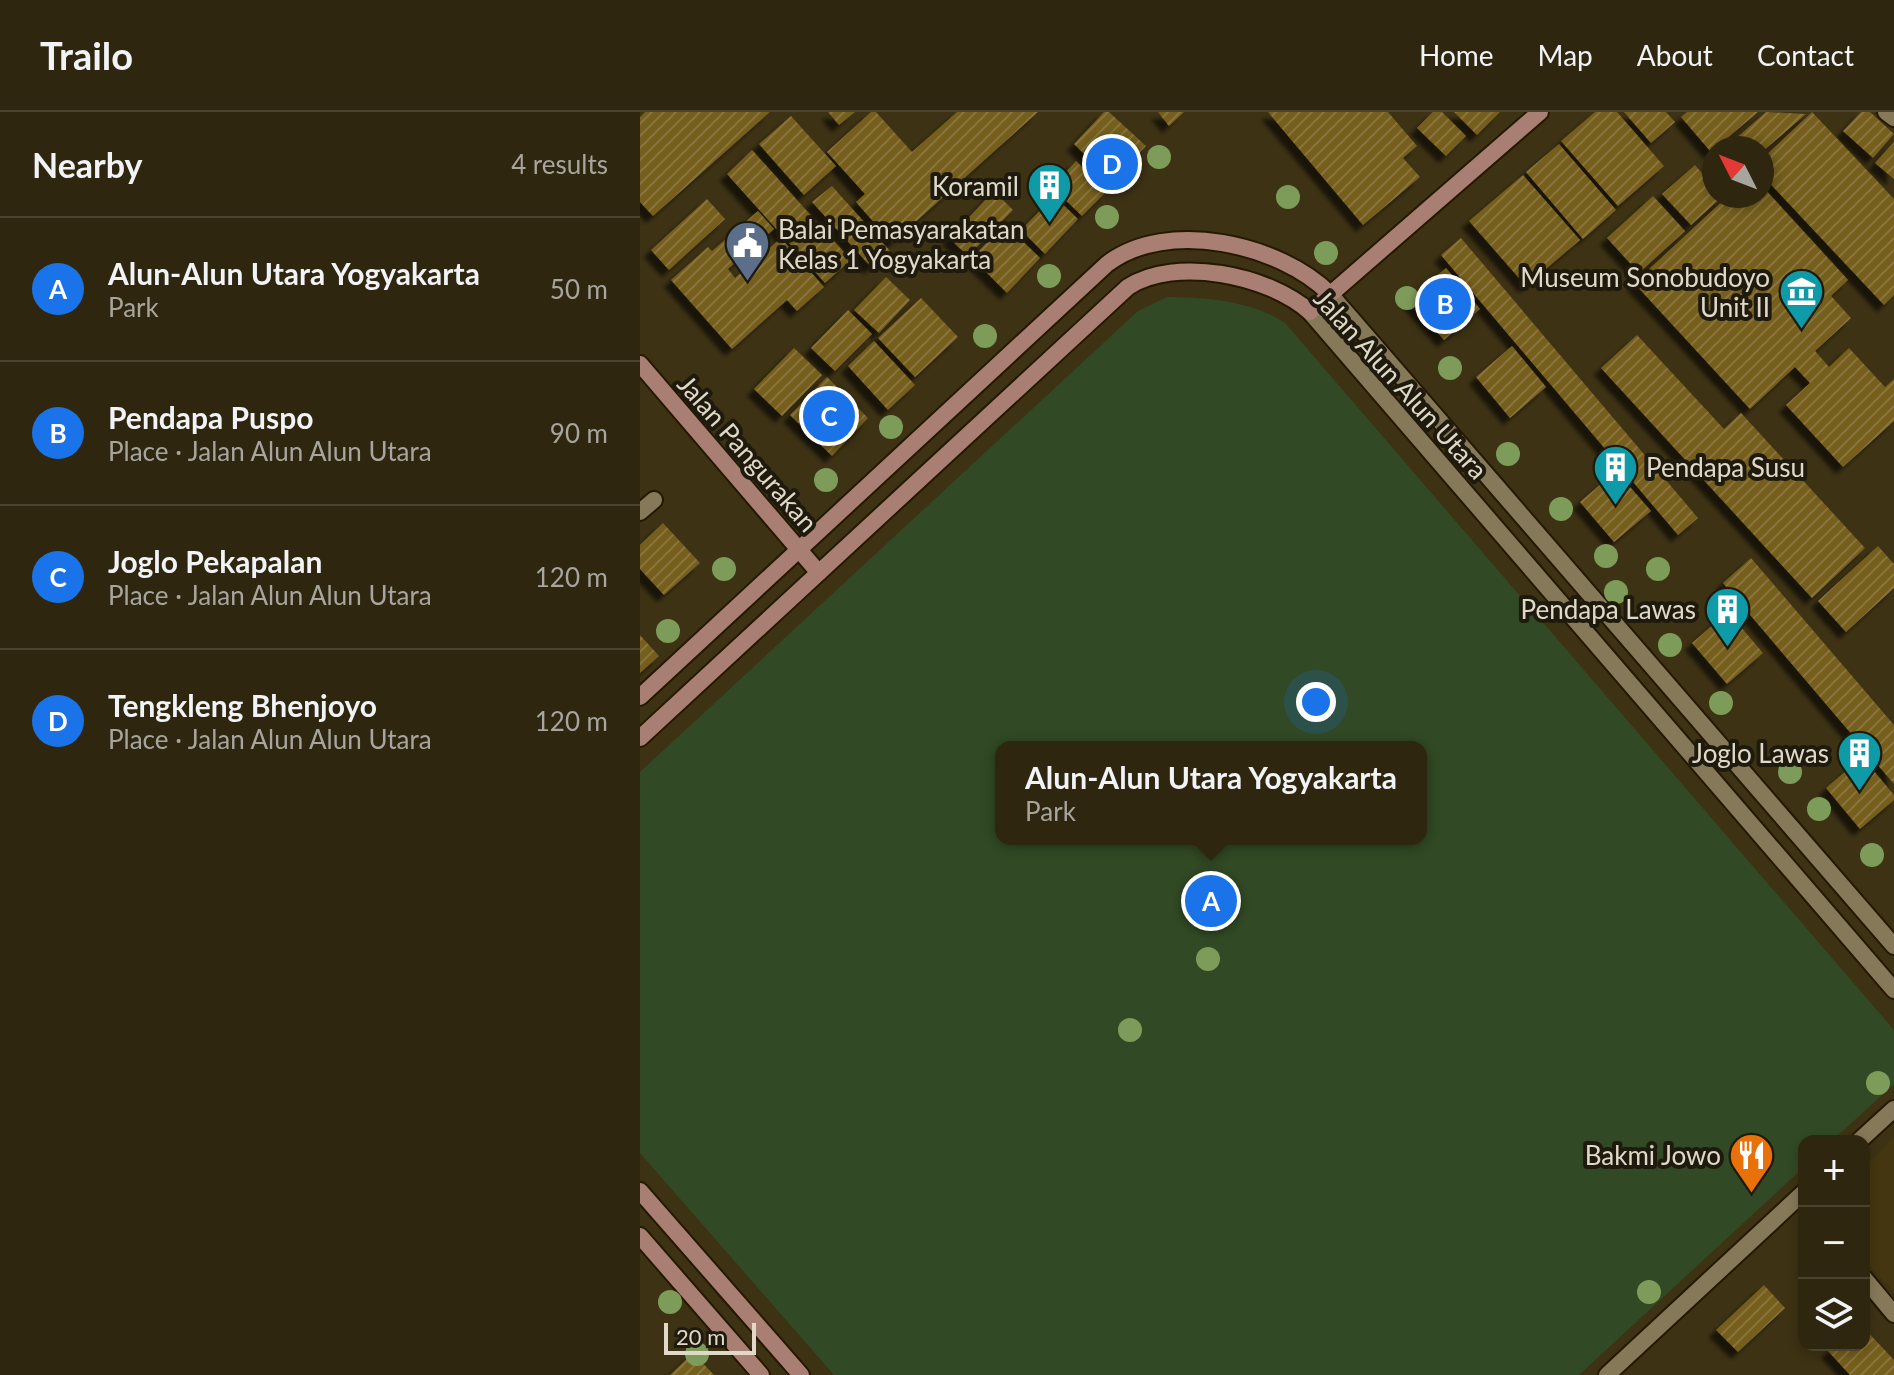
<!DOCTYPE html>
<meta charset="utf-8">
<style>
:root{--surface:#2e260f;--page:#362e18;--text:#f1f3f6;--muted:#a7a59e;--line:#49432f;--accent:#1a73e8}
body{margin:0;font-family:Lato,sans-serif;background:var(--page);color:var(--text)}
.controls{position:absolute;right:24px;bottom:24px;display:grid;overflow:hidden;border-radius:16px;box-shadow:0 4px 12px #0003}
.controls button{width:72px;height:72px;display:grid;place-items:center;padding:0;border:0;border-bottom:2px solid var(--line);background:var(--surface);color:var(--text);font:40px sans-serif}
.compass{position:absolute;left:1062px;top:24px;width:72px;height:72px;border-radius:50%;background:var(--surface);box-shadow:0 4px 12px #0003;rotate:312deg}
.scale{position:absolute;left:24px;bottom:20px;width:92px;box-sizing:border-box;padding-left:8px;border:4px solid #e0d9c8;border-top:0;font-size:22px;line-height:28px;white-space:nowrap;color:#e0d9c8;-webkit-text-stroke:6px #1f1a0e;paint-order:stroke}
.you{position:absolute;left:676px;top:590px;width:28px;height:28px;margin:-20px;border:6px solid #fff;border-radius:50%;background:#1a73e8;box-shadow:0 0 0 12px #1a73e833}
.badge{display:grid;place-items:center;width:52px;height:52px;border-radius:50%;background:var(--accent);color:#fff;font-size:26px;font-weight:700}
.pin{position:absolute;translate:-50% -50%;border:4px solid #fff;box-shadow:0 2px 8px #0006}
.popup{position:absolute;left:355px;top:629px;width:432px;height:104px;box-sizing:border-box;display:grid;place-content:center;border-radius:16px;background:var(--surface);filter:drop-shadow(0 2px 6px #0005);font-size:26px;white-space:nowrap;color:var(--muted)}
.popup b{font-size:30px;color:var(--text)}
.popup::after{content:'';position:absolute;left:50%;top:100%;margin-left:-16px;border:16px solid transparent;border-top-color:var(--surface)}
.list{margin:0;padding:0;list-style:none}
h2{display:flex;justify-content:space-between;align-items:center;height:104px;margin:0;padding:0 32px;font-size:34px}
h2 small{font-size:26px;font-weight:400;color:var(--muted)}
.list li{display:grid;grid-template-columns:52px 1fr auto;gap:24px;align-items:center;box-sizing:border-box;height:144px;padding:0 32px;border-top:2px solid var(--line)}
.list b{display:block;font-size:30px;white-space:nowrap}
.list p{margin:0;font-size:26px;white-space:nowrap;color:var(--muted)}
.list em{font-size:26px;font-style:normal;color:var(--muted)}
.icon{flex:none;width:44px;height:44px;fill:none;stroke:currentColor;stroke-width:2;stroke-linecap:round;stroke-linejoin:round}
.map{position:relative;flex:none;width:1254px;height:1263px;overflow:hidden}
header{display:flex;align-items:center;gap:48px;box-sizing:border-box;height:112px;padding:0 40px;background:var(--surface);border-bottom:2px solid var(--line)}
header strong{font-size:38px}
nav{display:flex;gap:44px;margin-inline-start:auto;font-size:28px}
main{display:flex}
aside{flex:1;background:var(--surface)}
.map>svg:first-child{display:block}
.built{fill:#443610}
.park{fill:#314924;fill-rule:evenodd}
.building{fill:url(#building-hatch);filter:url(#shadow)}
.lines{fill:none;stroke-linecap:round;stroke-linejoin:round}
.lane-casing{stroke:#241900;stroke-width:20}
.street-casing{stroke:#241900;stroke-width:20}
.secondary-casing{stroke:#241900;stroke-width:20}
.lane{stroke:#86795a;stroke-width:16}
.street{stroke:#86795a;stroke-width:16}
.secondary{stroke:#aa7f73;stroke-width:16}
.tree{fill:#7e9c59}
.labels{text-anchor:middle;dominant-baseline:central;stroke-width:8;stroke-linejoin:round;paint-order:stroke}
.poi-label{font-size:26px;fill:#e0d9c8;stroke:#1f1a0e;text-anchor:end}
.street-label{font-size:26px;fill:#e0d9c8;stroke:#1f1a0e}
</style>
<header>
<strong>Trailo</strong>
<nav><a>Home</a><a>Map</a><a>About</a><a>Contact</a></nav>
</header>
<main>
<aside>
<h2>Nearby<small>4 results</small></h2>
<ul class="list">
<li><span class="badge">A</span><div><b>Alun-Alun Utara Yogyakarta</b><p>Park</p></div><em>50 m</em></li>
<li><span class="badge">B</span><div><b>Pendapa Puspo</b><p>Place · Jalan Alun Alun Utara</p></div><em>90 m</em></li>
<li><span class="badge">C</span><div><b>Joglo Pekapalan</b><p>Place · Jalan Alun Alun Utara</p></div><em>120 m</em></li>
<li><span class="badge">D</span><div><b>Tengkleng Bhenjoyo</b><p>Place · Jalan Alun Alun Utara</p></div><em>120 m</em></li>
</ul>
</aside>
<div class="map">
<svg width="1254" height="1263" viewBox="0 0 1254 1263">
<defs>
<pattern id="building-hatch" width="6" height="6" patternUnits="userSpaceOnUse" patternTransform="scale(2)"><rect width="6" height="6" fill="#765e1b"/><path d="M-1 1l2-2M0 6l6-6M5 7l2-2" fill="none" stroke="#89743b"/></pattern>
<filter id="shadow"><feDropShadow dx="-7" dy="7" stdDeviation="2" flood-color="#0009"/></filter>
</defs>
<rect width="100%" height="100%" fill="#3d3214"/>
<path class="built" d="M1254,1025V1179L1224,1148V1056Z"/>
<path class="park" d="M527,185C565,185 612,189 645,211L1254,918V972L1192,1029H1164V1055L939,1263H194L0,1041V660L498,199ZM361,635H781V727H361Z"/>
<path class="building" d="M5,0H130L13,104L0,90V5Z
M188,0H215L199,13Z
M231,0H236L272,40L317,0H398L252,131L216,90L225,82L187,40Z
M464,0H469L506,34L472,69L434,32Z
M518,0H544L529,14Z
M628,0H748L777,34L763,46L780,65L723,113Z
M793,0H802L826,24L806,44L777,16Z
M814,0H860L837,23Z
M955,0H977L1024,54L978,94L921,29Z
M984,0H1026L1035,10L1011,31Z
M1047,0H1118L1071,40L1041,5Z
M1126,0L1166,2L1122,40V36H1101L1094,28Z
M1172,0L1254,87V183L1244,193L1122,63V47Z
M1221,0H1230L1254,22L1233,46L1203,19Z
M151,4L196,54L164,83L119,32Z
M1254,30V67L1235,51Z
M919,32L976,98L943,127L886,60Z
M112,38L211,148L185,171L87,62Z
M436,49L467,79L442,104L412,75Z
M1055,53L1074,75V84H1083L1051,113L1022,82Z
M883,63L940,128L886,174L829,109Z
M192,74L250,139L231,155L172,90Z
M1122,74L1208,168L1191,184L1211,206L1175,239L1189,255L1209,236L1245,275L1254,267V309L1203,355L1146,293L1170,271L1155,255L1110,297L994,171L1088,84H1122Z
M354,79L373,98L328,144L309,126Z
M414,84L438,107L405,142L381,118Z
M1013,84L1045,119L999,161L967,126Z
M67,87L85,107L29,158L11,138Z
M118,99L134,117L88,157L95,166L141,126L184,175L157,199L147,188L92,237L31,168L68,135L72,139Z
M365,112L400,146L367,181L332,146Z
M821,126L1058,406L1038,423L801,143Z
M806,156L840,197L804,228L769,188Z
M246,165L270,188L239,221L214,198Z
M281,186L318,225L275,265L238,226Z
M208,198L232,222L195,259L171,236Z
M997,223L1084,317L1101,301L1225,436L1172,486L961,256Z
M234,229L275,273L248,298L208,254Z
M872,234L906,275L870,306L836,265Z
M154,236L182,263L142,304L114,277Z
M187,265L228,306L192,344L150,303Z
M976,359L1011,399L974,430L940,390Z
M23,411L60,451L24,483L0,457V433Z
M1238,434L1254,452V476L1206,520L1178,489Z
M1111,446L1254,613V672L1083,471Z
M1088,500L1123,541L1087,572L1052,531Z
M0,523L19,544L0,561Z
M1222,645L1254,683V688L1220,717L1186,676Z
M1124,1173L1145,1196L1098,1240L1076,1218Z
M1224,1216L1254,1248V1263H1210L1188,1239L1195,1233H1224Z
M53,1241L74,1263H30Z"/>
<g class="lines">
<defs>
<path id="lane" d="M0,400L14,388"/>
<path id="street" d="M1246,0L1254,6
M690,182L1254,834
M670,200L1254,878
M1219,1029L1254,997
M1224,1166L1254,1202
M967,1263L1164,1080"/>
<path id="secondary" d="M0,252L179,461
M0,585L467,152C527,106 640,132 690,182
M0,626L488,175C535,144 629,163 670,200L900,0
M0,1079L161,1263
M0,1124L121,1263"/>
</defs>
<use href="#lane" class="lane-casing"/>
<use href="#street" class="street-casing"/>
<use href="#secondary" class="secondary-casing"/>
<use href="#lane" class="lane"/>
<use href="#street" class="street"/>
<use href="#secondary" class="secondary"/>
</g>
<g class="tree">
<circle cx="519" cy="45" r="12"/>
<circle cx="648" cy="85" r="12"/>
<circle cx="467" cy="105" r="12"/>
<circle cx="686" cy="141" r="12"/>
<circle cx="409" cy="164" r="12"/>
<circle cx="767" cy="186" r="12"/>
<circle cx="345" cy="224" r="12"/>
<circle cx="810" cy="256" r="12"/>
<circle cx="251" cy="315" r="12"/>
<circle cx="868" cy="342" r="12"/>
<circle cx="186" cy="368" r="12"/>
<circle cx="921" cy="397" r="12"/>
<circle cx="966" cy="444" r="12"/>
<circle cx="84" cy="457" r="12"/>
<circle cx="1018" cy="457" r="12"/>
<circle cx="976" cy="480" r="12"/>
<circle cx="28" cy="519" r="12"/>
<circle cx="1030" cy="533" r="12"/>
<circle cx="1081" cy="591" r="12"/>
<circle cx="1150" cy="660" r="12"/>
<circle cx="1179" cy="697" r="12"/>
<circle cx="1232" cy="743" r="12"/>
<circle cx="568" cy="847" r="12"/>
<circle cx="490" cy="918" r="12"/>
<circle cx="1238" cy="971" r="12"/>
<circle cx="1009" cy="1180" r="12"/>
<circle cx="30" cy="1190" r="12"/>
<circle cx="57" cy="1242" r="12"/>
</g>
<defs>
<symbol id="building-pin" viewBox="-11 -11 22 30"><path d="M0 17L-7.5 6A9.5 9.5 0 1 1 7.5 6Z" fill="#0f9aa8" stroke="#1f1a0e"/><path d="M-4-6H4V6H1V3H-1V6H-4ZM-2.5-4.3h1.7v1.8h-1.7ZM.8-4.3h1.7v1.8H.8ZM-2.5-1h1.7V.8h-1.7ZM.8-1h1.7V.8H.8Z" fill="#fff"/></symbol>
<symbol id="civic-pin" viewBox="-11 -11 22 30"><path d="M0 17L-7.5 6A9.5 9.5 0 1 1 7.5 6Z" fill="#5c6f8a" stroke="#1f1a0e"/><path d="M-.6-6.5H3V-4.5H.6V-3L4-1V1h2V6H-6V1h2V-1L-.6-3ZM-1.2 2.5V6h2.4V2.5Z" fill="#fff"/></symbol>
<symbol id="museum-pin" viewBox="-11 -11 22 30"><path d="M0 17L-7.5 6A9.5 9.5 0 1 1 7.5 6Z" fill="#0f9aa8" stroke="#1f1a0e"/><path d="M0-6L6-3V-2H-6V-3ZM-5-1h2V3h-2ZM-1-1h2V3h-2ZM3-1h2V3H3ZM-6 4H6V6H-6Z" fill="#fff"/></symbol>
<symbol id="restaurant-pin" viewBox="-11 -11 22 30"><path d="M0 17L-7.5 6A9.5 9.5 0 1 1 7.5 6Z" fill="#e8710a" stroke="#1f1a0e"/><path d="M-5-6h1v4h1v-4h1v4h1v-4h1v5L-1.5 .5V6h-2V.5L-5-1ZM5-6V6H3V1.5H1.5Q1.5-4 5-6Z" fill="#fff"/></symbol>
</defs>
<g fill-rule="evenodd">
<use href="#building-pin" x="384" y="48" width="51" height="69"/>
<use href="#civic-pin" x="82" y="106" width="51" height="69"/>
<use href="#museum-pin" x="1136" y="154" width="51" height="69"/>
<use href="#building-pin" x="950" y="330" width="51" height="69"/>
<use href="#building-pin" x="1062" y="472" width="51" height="69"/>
<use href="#building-pin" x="1194" y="616" width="51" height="69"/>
<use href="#restaurant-pin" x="1086" y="1018" width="51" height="69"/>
</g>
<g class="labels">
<g class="poi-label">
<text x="379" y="74">Koramil</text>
<text x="138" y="117" text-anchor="start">Balai Pemasyarakatan<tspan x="138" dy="30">Kelas 1 Yogyakarta</tspan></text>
<text x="1130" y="165">Museum Sonobudoyo<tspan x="1130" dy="30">Unit II</tspan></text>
<text x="1006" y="355" text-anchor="start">Pendapa Susu</text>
<text x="1056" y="497">Pendapa Lawas</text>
<text x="1189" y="641">Joglo Lawas</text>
<text x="1081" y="1043">Bakmi Jowo</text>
</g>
<g class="street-label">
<text transform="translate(761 272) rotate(48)">Jalan Alun Alun Utara</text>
<text transform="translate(108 341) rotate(49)">Jalan Pangurakan</text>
</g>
</g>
</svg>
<div class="controls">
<button>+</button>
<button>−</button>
<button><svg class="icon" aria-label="layers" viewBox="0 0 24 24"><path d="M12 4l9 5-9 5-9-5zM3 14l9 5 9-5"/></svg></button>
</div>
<svg class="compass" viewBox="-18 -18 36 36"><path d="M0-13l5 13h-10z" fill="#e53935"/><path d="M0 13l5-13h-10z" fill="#a7a59e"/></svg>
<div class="scale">20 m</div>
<div class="you"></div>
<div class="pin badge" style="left:571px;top:789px">A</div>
<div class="popup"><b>Alun-Alun Utara Yogyakarta</b>Park</div>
<div class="pin badge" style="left:805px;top:192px">B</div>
<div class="pin badge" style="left:189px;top:304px">C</div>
<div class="pin badge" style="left:472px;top:52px">D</div>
</div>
</main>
